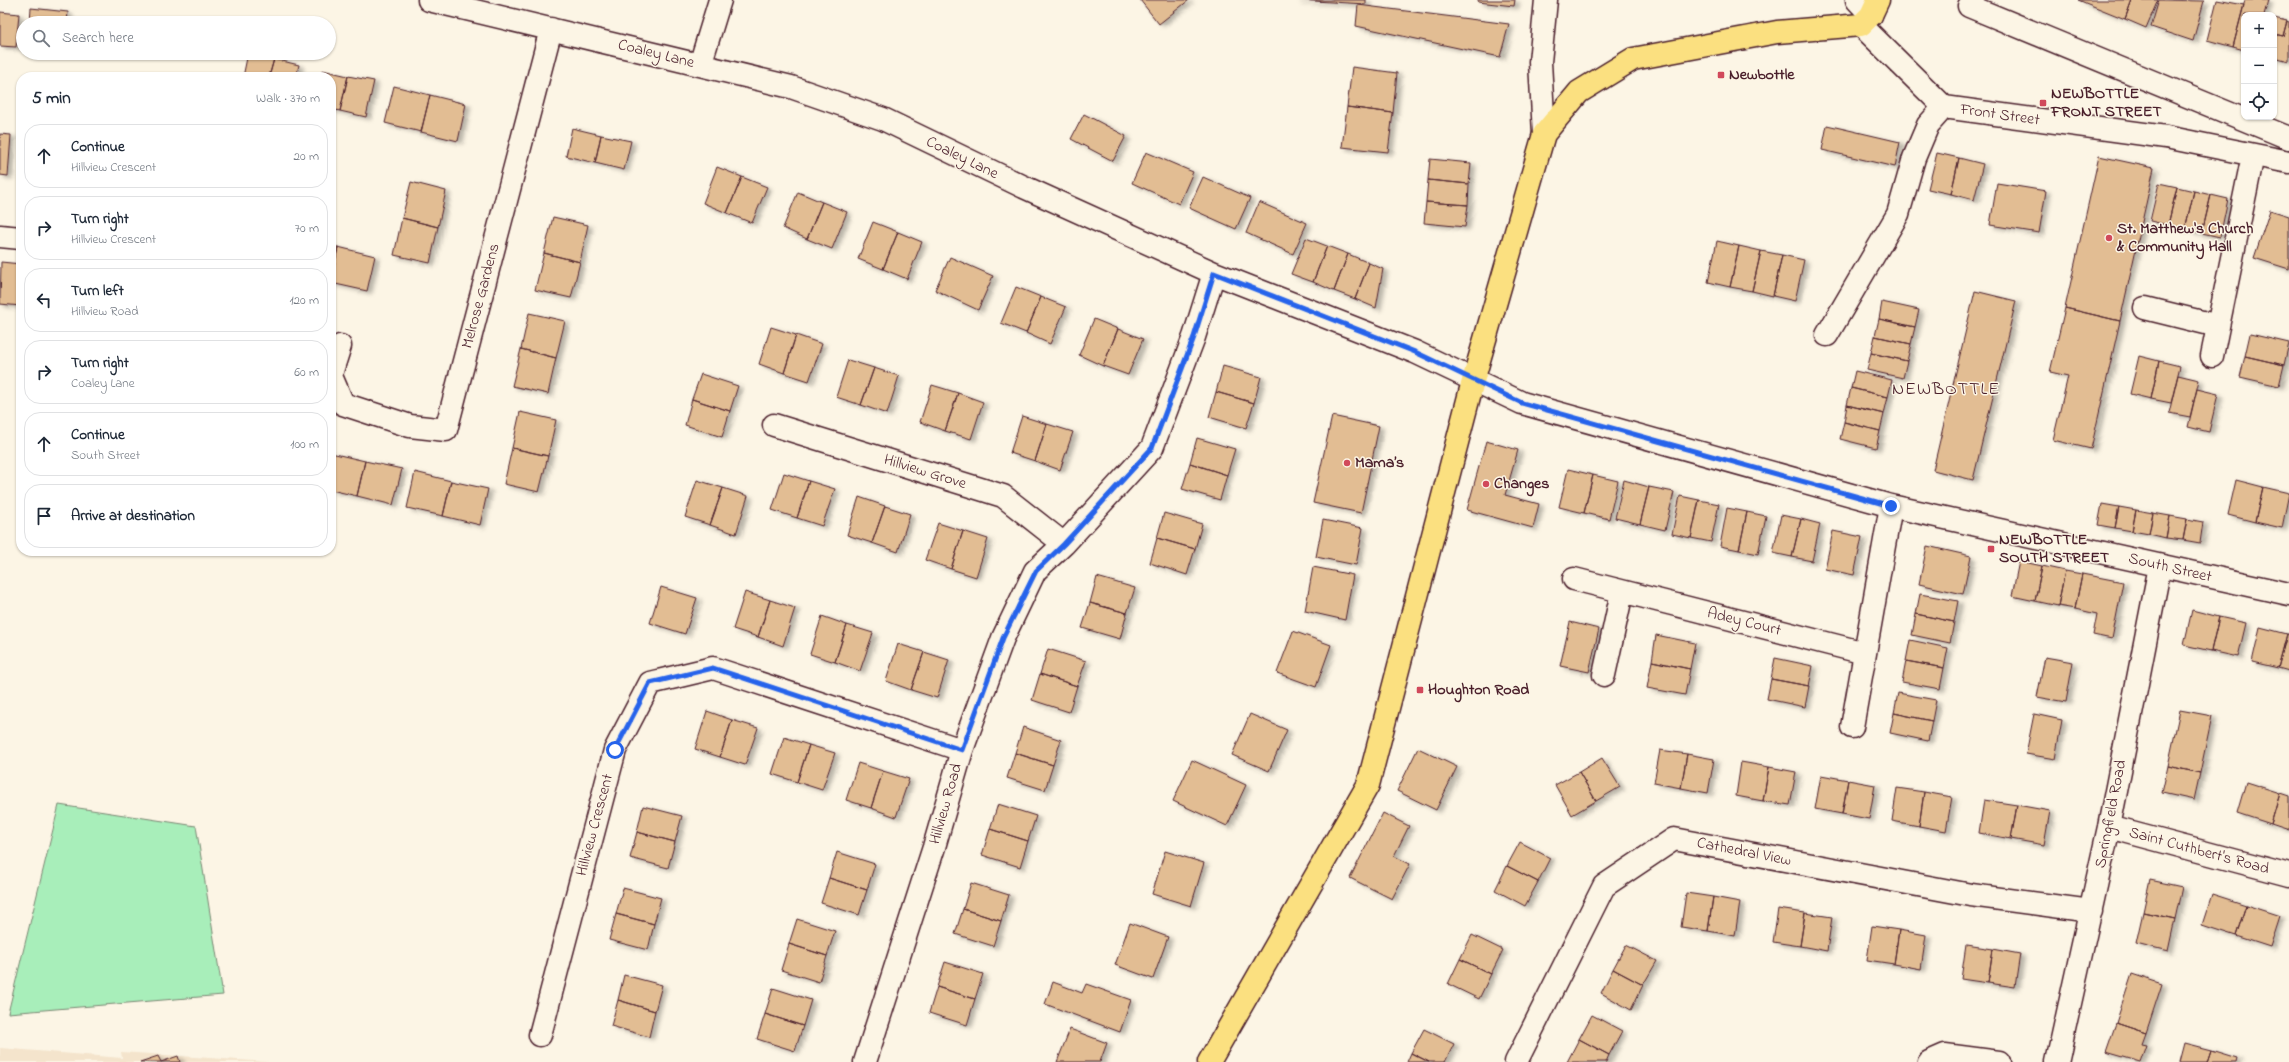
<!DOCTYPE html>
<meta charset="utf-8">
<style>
:root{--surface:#fff;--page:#f6f6f7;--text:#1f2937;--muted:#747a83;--line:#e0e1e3}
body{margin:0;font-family:"Indie Flower",sans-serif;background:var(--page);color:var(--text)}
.controls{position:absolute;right:12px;top:12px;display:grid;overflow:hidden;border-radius:8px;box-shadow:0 1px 3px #0004}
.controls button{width:36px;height:36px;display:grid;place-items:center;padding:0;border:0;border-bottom:1px solid var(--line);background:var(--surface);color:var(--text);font:20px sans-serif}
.stop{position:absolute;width:12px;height:12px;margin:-9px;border:3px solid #2563eb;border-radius:50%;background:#fff}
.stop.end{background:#2563eb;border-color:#fff;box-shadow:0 1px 4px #0008}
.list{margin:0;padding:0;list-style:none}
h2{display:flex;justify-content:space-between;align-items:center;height:52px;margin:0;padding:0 16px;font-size:17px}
h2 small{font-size:13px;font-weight:400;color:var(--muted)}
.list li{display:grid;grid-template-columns:26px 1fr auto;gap:12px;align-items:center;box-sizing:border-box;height:64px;margin:0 8px 8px;padding:0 8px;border:1px solid var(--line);border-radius:16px}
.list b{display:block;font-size:15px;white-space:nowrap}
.list p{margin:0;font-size:13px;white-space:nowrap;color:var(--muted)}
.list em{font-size:13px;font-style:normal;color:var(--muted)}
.icon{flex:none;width:22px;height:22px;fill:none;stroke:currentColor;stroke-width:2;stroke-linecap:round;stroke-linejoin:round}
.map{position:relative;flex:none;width:2289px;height:1062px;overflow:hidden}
.search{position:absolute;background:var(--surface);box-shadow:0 1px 3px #0004;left:16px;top:16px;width:320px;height:44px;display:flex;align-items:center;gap:10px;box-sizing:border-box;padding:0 14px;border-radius:22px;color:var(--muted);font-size:15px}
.panel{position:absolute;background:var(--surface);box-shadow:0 1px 3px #0004;left:16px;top:72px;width:320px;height:484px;border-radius:16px}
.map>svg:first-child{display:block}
.built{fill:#f4e4cc}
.green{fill:#a8eeba;stroke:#798672}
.building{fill:#e2bd93;stroke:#4a1f2b;filter:url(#shadow)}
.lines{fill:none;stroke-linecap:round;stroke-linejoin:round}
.minor-casing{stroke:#4a1f2b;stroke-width:25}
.major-casing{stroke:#4a1f2b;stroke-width:25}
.minor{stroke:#fcf5e5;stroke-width:22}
.major{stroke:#fbe080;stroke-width:22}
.route{stroke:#2563eb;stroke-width:5}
.poi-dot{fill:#d1495b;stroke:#fcf5e5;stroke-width:1.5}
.labels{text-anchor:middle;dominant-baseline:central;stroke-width:3;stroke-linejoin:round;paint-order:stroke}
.street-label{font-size:16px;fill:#4a1f2b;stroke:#fcf5e5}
.poi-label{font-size:16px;font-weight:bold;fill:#4a1f2b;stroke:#fcf5e5;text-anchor:start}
.quarter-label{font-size:18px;letter-spacing:1px;fill:#4a1f2b;stroke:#fcf5e5}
</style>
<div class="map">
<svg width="2289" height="1062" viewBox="0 0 2289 1062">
<defs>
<filter id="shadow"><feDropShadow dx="4.5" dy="2.5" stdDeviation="2" flood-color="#0004"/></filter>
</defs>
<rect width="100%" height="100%" fill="#fcf5e5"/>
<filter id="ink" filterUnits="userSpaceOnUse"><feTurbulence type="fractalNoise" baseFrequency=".025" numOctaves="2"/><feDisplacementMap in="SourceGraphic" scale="8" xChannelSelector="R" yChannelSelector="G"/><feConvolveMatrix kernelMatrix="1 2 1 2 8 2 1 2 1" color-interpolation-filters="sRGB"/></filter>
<g filter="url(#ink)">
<path class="built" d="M0,1048L122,1058L121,1052L269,1062H0Z"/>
<path class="green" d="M59,805L196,826L223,995L8,1013Z"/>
<path class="building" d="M1140,0H1189L1159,24Z
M1296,0H1366V4Z
M1478,0H1515L1514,6L1478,2Z
M2078,0H2132L2125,19Z
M2132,0H2158L2146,28L2125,19Z
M2159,0L2204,1L2193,41L2151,27Z
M2217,0L2244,5L2233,47L2207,40Z
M2245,0H2268L2264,15H2244V50L2233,47Z
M1358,5L1509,24L1500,57L1356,26Z
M31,8L68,12L67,23H30Z
M0,12L19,14L16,47L0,46Z
M2274,18L2287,21L2283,36L2274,34Z
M2287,21L2289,22V61L2274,57V34L2283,36Z
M248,53L274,59L269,77H243Z
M274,59L299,65L296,77H269Z
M1352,67L1397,73L1393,113L1347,107Z
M322,70L348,76L340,111L331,109V77H321Z
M348,76L374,81L366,117L340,111Z
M394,86L430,95L421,132L385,123Z
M430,95L466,104L458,141L421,132Z
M1347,107L1393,113L1388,152L1342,147Z
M1084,114L1126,136L1113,161L1071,139Z
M1827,125L1900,142L1895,167L1822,150Z
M572,128L601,135L595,163L566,156Z
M0,134L11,135L8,176L0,175Z
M601,135L631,141L624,170L595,163Z
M1146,152L1193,172L1179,204L1132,183Z
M1937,153L1959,158L1951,194L1928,189Z
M2099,156L2154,168L2120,321L2065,308Z
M1959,158L1983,164L1974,200L1951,194Z
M1430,159L1471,163L1469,184L1428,180Z
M717,167L742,177L727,213L703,203Z
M742,177L767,187L752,223L727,213Z
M1203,177L1250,198L1236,229L1189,208Z
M1428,180L1469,184L1468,205L1426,202Z
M411,182L446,191L438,227L402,218Z
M1997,183L2046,191L2039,233L1990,225Z
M2159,183L2177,187L2168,225L2150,221Z
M2177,187L2194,191L2185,229L2168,225Z
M2194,191L2211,195L2202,233L2185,229Z
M798,192L822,202L807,239L783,228Z
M2211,195L2228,199L2220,237L2202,233Z
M822,202L847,212L832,249L807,239Z
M1259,202L1307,223L1293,254L1246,233Z
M1426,202L1468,205L1465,227L1424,223Z
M2270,210L2289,216V269L2254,258Z
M553,217L588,225L580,262L544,253Z
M402,218L438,227L430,263L394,255Z
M873,222L898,232L883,269L858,259Z
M898,232L922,242L907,279L883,269Z
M1306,238L1327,246L1313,282L1291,274Z
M1717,241L1739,246L1730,287L1708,282Z
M331,246L338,247L331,279Z
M1327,246L1348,254L1334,291L1313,282Z
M1739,246L1761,251L1752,291L1730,287Z
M338,247L375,256L367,291L331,283Z
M1761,251L1782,255L1773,296L1752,291Z
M544,253L580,262L571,298L535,290Z
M1348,254L1369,263L1355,299L1334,291Z
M1782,255L1804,260L1795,301L1773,296Z
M950,257L993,276L978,310L935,290Z
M1,262L21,264V306L0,304Z
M1369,263L1383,269L1376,308L1355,299Z
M1016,287L1041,297L1026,333L1001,323Z
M1975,291L2016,301L1973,480L1933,470Z
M1041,297L1066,307L1050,344L1026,333Z
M1882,302L1919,310L1915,327L1879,319Z
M2065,308L2120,321L2091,449L2053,440L2068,376L2050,372Z
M529,313L565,321L556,358L521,349Z
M1094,319L1118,329L1103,366L1079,355Z
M1879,319L1915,327L1911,344L1875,336Z
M771,327L796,335L784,373L759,364Z
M1118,329L1143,339L1128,375L1103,366Z
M2250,334L2289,343L2284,365L2245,356Z
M796,335L822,344L809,381L784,373Z
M1875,336L1911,344L1907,361L1871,353Z
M521,349L556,358L548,394L512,386Z
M1871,353L1907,361L1903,378L1867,370Z
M2139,356L2159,361L2151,399L2130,394Z
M2245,356L2284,365L2279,386L2240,377Z
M848,360L874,368L861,405L836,397Z
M2159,361L2180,366L2171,403L2151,399Z
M1223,366L1261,377L1254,403L1216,392Z
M874,368L899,376L887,414L861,405Z
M1855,371L1892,380L1888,397L1851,388Z
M701,374L738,386L730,411L692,399Z
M2178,375L2199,380L2190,417L2169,413Z
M932,385L958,393L945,431L920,422Z
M1851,388L1888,397L1884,414L1847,405Z
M2197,389L2218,394L2209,432L2188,427Z
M1216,392L1254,403L1246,428L1209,417Z
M958,393L983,402L971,439L945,431Z
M692,399L730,411L722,437L685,425Z
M1847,405L1884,414L1880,431L1844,422Z
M520,412L556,420L548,456L512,448Z
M1022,416L1047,424L1035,461L1010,453Z
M1332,416L1379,426L1361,513L1313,503Z
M1844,422L1880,431L1876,448L1840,439Z
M1047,424L1073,432L1060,470L1035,461Z
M1197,438L1235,449L1227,475L1190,463Z
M1486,441L1518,450L1505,495L1539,504L1533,528L1467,510Z
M512,448L548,456L539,492L504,484Z
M331,453L365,461L357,496L331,490Z
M365,461L402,469L393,505L357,496Z
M1190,463L1227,475L1220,500L1182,489Z
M1568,469L1593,475L1584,513L1559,507Z
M415,472L451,481L443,516L407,508Z
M784,473L809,481L797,518L772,510Z
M1593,475L1618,481L1609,519L1584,513Z
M697,480L723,488L710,525L685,517Z
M1624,480L1649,487L1640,524L1615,518Z
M2236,480L2263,487L2255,522L2228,515Z
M451,481L488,489L480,525L443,516Z
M809,481L835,489L822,526L797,518Z
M1649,487L1674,492L1665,530L1640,524Z
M2263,487L2289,493L2282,528L2255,522Z
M723,488L748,496L736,534L710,525Z
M1680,496L1699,500L1691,538L1672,534Z
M859,497L885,506L872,543L847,535Z
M1699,500L1719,504L1711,542L1691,538Z
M2102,504L2119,507L2115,528L2098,525Z
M885,506L910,514L898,552L872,543Z
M2119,507L2136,510L2132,531L2115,528Z
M1727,508L1747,512L1739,550L1720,546Z
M2136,510L2153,513L2149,534L2132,531Z
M1747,512L1766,516L1758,554L1739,550Z
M1164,513L1202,524L1195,549L1157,538Z
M2153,513L2170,516L2166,538L2149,534Z
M1781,515L1801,519L1792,557L1773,553Z
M2170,516L2187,519L2183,540L2166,538Z
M1801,519L1820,524L1812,561L1792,557Z
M2187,519L2203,522L2200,543L2183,540Z
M1323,520L1363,528L1356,565L1316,557Z
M938,523L963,531L951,569L925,560Z
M963,531L988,539L976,577L951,569Z
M1833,531L1862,537L1854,575L1825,569Z
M1157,538L1195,549L1187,575L1150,563Z
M1927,546L1971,556L1963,594L1919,584Z
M2019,561L2042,566L2035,601L2012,596Z
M2042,566L2065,571L2058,606L2035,601Z
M1313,567L1353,575L1345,620L1305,611Z
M2065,571L2082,574L2075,609L2058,606Z
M2082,574L2123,582L2112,639L2093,635L2097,614L2075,609Z
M1097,577L1135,588L1127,613L1090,603Z
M661,587L697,598L685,634L650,623Z
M745,592L770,600L758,637L733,629Z
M1920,594L1958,601L1954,622L1916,614Z
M770,600L795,608L783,646L758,637Z
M1090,603L1127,613L1120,639L1082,628Z
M2192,610L2219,617L2211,651L2184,645Z
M1916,614L1954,622L1950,643L1912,635Z
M822,616L847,625L835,662L810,654Z
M2219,617L2246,623L2238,657L2211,651Z
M1570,622L1599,629L1589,672L1560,666Z
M847,625L873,633L860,671L835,662Z
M2260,627L2287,634L2278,668L2252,662Z
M1293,631L1331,645L1316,687L1277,673Z
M2287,634H2289V671L2278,668Z
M1656,635L1695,643L1690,669L1652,661Z
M1910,640L1948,648L1944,668L1906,661Z
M898,644L924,652L911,690L886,681Z
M1048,649L1086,661L1077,686L1040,674Z
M924,652L949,660L937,698L911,690Z
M2045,657L2073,662L2066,702L2037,697Z
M1775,658L1813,666L1809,686L1771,679Z
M1652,661L1690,669L1685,695L1647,688Z
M1906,661L1944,668L1940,689L1902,682Z
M1040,674L1077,686L1069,712L1032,700Z
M1771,679L1809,686L1805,707L1767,699Z
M1898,693L1936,700L1932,721L1894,713Z
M2180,710L2212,716L2200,773L2168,766Z
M707,711L732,720L720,757L695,749Z
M1894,713L1932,721L1928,741L1890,733Z
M1250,714L1287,730L1269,771L1232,755Z
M2034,714L2062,720L2055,759L2026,754Z
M732,720L758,728L745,765L720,757Z
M1023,727L1061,740L1053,765L1015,753Z
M784,737L809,745L797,782L772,774Z
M809,745L835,753L822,790L797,782Z
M1418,748L1457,767L1436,810L1397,791Z
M1660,750L1687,754L1681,788L1654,783Z
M1015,753L1053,765L1045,790L1007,778Z
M1687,754L1714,759L1708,793L1681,788Z
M1602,758L1620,787L1596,801L1579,772Z
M1192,760L1246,785L1227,826L1173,801Z
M1741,762L1769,767L1763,801L1736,796Z
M858,763L883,771L871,808L846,800Z
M2168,766L2200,773L2194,800L2162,793Z
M1769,767L1796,772L1790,805L1763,801Z
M883,771L909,779L896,817L871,808Z
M1579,772L1596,801L1572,815L1555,785Z
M1821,775L1848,780L1842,814L1815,809Z
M1848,780L1875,785L1869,819L1842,814Z
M2246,782L2280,793L2271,824L2237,813Z
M1897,788L1924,792L1919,826L1892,821Z
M1924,792L1952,797L1946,831L1919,826Z
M2280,793L2289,796V830L2271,824Z
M1984,800L2017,805L2011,839L1979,833Z
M998,804L1036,816L1028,841L990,829Z
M2017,805L2050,811L2044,845L2011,839Z
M643,806L682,816L675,842L637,832Z
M1383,813L1409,826L1394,856L1410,864L1392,899L1350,878Z
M990,829L1028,841L1020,867L982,855Z
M637,832L675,842L668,868L630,858Z
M1520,842L1550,858L1538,882L1507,866Z
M1165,851L1204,863L1191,906L1152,894Z
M837,852L875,864L867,890L829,878Z
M1507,866L1538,882L1525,906L1495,890Z
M829,878L867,890L859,915L821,903Z
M2150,880L2182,887L2175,919L2143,912Z
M971,883L1009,895L1001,921L963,909Z
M623,888L661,898L654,924L616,914Z
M1686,893L1713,897L1708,931L1681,927Z
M2212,894L2246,905L2236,936L2202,925Z
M1713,897L1740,902L1735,936L1708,931Z
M2246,905L2280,916L2270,947L2236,936Z
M963,909L1001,921L993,946L955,934Z
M1778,909L1805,913L1800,946L1773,942Z
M2143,912L2175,919L2168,951L2136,943Z
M1805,913L1832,917L1827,951L1800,946Z
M616,914L654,924L648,950L609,940Z
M797,919L835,931L827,956L789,944Z
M1130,923L1168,937L1153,979L1115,965Z
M1872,926L1899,930L1894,964L1867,960Z
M1899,930L1926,935L1921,969L1894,964Z
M1472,935L1503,950L1491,974L1460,959Z
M789,944L827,956L819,982L781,970Z
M1626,945L1657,961L1643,985L1613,969Z
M1966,945L1993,949L1988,983L1961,979Z
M1993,949L2020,954L2015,987L1988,983Z
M1460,959L1491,974L1479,999L1448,984Z
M945,962L983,974L975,999L937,987Z
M1613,969L1643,985L1631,1010L1601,993Z
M2132,974L2162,984L2146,1033L2116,1023Z
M624,975L662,985L655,1011L618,1000Z
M1053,982L1082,993L1086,984L1131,1000L1120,1032L1045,1004Z
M937,987L975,999L967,1025L929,1013Z
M773,988L811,1000L803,1026L765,1014Z
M618,1000L655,1011L649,1037L611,1026Z
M765,1014L803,1026L795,1051L757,1039Z
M1592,1015L1622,1031L1609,1055L1579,1039Z
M2116,1023L2146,1033L2142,1044L2147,1045L2141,1062L2106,1052Z
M1070,1029L1107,1043L1100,1062H1057Z
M1424,1029L1454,1044L1445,1062H1429L1411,1053Z
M1579,1039L1609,1055L1606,1062H1567Z
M2184,1043L2211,1050L2207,1062H2179Z
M2211,1050L2237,1058L2236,1062H2207Z
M1411,1053L1429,1062H1407Z
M158,1056L161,1062H140Z
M178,1056L180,1062H161Z"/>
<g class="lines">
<defs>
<path id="minor" d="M429,0L791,87L883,119L1024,187L1214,273L1415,352L1522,403L1891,506L2289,594
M1857,0L1871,15
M1969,6L2289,138
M1861,25L1944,107L2166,137L2289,162
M700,65L720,0
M1544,134L1540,62L1546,0
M0,236L21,238
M2145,308L2218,326
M1827,335L1898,214L1914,158L1928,125L1944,107
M2212,356L2253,155
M331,374L340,346
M331,376L343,404L410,426L446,430L551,29
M774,425L1003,496L1064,544
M1574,579L1865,653
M1604,675L1622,592
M1852,727L1891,506
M2109,827L2289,875
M540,1035L615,750L650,683L713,668L962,750
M865,1062L934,847L962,750L1003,638L1035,571L1064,544L1152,448L1194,337L1214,273
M1516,1062L1604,886L1674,839L1971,895L2091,911
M1929,1062L1945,1055L1999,1062
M2057,1062L2109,827L2160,566"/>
<path id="major" d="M1209,1062L1368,785L1473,381L1544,134L1579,92L1633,59L1777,32L1861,25L1871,15L1878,0"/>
</defs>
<use href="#minor" class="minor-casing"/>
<use href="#major" class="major-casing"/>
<use href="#minor" class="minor"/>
<use href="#major" class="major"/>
</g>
</g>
<g class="lines" filter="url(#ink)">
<path class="route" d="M615,750L650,683L713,668L962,750L1003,638L1036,571L1064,544L1152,448L1194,337L1214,273L1415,352L1522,403L1891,506"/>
</g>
<g class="poi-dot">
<rect x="1717" y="71" width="8" height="8" rx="2"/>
<rect x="2039" y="99" width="8" height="8" rx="2"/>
<circle cx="2109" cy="238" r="4"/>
<circle cx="1347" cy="463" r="4"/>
<circle cx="1486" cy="484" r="4"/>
<rect x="1987" y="545" width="8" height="8" rx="2"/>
<rect x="1416" y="686" width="8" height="8" rx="2"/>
</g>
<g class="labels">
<g class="street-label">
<text transform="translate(656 54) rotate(14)">Coaley Lane</text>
<text transform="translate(2000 115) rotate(8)">Front Street</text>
<text transform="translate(962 158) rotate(26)">Coaley Lane</text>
<text transform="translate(481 296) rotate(-75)">Melrose Gardens</text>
<text transform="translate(925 472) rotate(17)">Hillview Grove</text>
<text transform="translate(2170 568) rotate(13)">South Street</text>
<text transform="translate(1744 622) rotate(14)">Adey Court</text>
<text transform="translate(946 804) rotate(-74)">Hillview Road</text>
<text transform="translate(2111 814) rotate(-79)">Springfield Road</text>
<text transform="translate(595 825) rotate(-75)">Hillview Crescent</text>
<text transform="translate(2199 851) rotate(15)">Saint Cuthbert's Road</text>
<text transform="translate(1744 852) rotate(11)">Cathedral View</text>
</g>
<g class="poi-label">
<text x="1729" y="75">Newbottle</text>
<text x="2051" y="94">NEWBOTTLE<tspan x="2051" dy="18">FRONT STREET</tspan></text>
<text x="2117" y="229">St. Matthew's Church<tspan x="2117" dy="18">&amp; Community Hall</tspan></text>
<text x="1355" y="463">Mama’s</text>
<text x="1494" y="484">Changes</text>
<text x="1999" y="540">NEWBOTTLE<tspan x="1999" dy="18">SOUTH STREET</tspan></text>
<text x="1428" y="690">Houghton Road</text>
</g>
<g class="quarter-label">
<text x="1946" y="390">NEWBOTTLE</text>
</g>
</g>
</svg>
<div class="controls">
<button>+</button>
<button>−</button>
<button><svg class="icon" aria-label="locate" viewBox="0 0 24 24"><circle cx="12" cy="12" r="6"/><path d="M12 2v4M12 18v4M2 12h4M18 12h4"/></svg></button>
</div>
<div class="stop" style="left:615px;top:750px"></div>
<div class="stop end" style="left:1891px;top:506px"></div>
<div class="search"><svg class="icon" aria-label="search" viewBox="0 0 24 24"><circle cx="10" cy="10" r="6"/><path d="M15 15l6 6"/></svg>Search here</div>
<section class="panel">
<h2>5 min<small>Walk · 370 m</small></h2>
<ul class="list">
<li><svg class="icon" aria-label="ahead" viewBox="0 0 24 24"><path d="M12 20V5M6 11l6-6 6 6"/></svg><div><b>Continue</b><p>Hillview Crescent</p></div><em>20 m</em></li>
<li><svg class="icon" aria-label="right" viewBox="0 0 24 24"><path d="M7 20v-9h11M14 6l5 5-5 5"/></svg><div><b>Turn right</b><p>Hillview Crescent</p></div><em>70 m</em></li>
<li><svg class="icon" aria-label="left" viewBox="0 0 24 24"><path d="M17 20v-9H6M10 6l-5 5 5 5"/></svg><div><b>Turn left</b><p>Hillview Road</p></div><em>120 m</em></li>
<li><svg class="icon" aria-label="right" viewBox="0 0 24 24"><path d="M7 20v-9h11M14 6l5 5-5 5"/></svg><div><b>Turn right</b><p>Coaley Lane</p></div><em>60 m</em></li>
<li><svg class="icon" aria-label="ahead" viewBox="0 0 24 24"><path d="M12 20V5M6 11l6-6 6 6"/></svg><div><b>Continue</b><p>South Street</p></div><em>100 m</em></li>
<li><svg class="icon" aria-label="arrive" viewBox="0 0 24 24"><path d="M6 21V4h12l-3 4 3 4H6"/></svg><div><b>Arrive at destination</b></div></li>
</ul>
</section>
</div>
